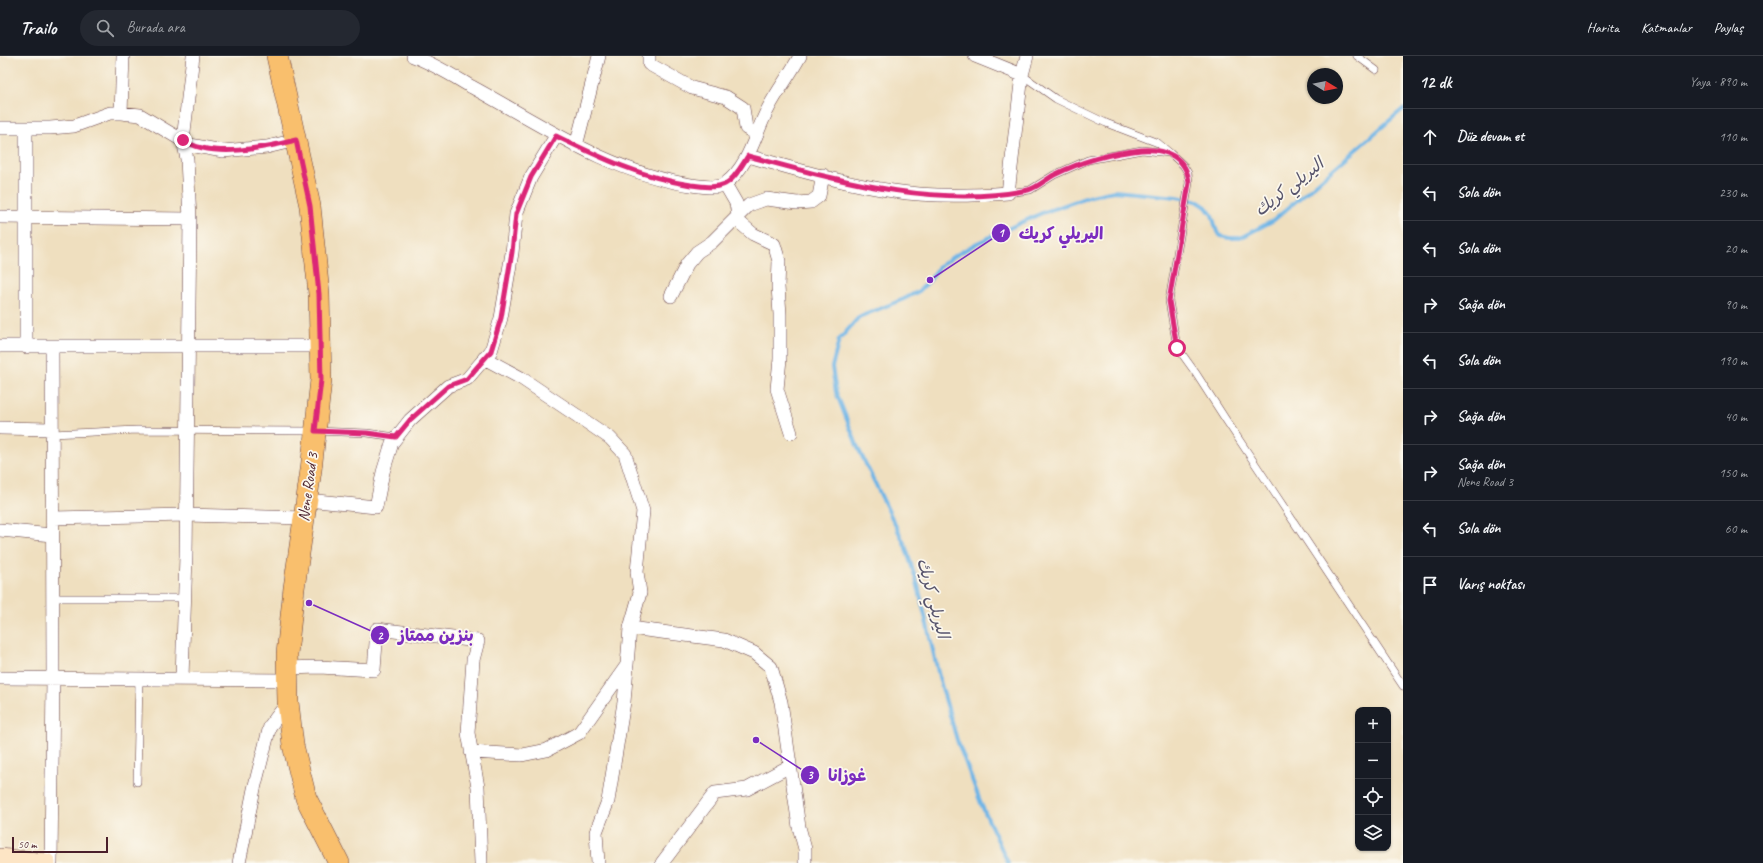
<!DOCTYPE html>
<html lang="tr">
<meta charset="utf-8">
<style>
:root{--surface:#171b24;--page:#242831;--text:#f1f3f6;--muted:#9ea1a6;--line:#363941}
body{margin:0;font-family:Caveat,"Playpen Sans Arabic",sans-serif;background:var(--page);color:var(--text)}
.controls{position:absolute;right:12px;bottom:12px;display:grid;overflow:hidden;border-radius:8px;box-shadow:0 1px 3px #0004}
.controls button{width:36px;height:36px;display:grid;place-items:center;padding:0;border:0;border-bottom:1px solid var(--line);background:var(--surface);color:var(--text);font:20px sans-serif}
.compass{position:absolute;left:1307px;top:12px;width:36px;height:36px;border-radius:50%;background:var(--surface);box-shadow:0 1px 3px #0004;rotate:100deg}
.scale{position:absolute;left:12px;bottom:10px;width:96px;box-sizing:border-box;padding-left:4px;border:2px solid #4a1f2b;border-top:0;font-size:11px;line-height:14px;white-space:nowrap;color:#4a1f2b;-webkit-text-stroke:3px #fbf7ec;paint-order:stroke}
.stop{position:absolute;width:12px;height:12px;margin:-9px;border:3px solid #db2777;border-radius:50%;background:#fff}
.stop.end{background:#db2777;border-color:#fff;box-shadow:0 1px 4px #0008}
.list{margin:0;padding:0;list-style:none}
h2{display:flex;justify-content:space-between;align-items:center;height:52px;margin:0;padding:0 16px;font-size:17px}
h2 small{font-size:13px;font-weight:400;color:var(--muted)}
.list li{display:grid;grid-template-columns:26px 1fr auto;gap:12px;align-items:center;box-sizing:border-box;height:56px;padding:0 16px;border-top:1px solid var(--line)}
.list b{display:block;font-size:15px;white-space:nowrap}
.list p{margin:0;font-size:13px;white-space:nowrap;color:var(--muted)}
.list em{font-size:13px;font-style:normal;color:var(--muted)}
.icon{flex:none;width:22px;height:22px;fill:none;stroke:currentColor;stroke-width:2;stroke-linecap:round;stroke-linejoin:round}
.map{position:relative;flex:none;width:1403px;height:807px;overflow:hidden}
header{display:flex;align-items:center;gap:24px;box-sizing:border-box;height:56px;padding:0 20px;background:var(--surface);border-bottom:1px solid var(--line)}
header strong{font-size:19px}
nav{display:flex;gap:22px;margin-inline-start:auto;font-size:14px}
.search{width:280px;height:36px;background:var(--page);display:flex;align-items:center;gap:10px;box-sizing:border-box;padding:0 14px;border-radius:22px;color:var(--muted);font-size:15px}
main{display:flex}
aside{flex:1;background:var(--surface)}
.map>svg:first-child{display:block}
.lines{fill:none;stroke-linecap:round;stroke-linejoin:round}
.stream{stroke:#70b5e6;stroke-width:4}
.lane-casing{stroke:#633c41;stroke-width:8}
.street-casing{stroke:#633c41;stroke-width:14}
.secondary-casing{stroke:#633c41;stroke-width:20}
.primary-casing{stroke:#633c41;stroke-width:22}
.lane{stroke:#fff;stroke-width:7}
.street{stroke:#fff;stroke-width:13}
.secondary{stroke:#fde5c5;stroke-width:19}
.primary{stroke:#f9bf6d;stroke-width:21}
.route{stroke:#db2777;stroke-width:5}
.labels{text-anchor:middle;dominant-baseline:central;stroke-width:3.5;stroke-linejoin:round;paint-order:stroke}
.street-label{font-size:16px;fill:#4a1f2b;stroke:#fbf7ec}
.water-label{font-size:17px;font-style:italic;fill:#57546c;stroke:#fbf7ec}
.leader{fill:none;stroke:#7b2cbf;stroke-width:1.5}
.callout-dot{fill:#7b2cbf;stroke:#fbf7ec;stroke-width:1.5}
.mark-label{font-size:12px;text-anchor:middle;font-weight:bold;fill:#fff}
.callout-label{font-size:17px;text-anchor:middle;font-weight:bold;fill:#7b2cbf;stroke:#fbf7ec;stroke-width:3.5;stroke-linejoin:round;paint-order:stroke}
</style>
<header>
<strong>Trailo</strong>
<div class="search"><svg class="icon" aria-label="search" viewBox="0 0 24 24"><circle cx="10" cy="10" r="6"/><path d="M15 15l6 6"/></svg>Burada ara</div>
<nav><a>Harita</a><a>Katmanlar</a><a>Paylaş</a></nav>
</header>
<main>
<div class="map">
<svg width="1403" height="807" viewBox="0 0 1403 807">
<rect width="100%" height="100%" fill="#fbf7ec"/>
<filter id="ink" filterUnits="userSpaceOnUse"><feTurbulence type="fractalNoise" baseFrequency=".025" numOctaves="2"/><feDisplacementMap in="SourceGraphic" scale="8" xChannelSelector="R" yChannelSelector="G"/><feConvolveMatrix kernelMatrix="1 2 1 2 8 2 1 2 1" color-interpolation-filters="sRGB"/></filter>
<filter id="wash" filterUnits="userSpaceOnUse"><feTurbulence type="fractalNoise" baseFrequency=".012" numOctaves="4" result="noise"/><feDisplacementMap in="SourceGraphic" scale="16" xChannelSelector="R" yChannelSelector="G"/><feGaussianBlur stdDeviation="0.9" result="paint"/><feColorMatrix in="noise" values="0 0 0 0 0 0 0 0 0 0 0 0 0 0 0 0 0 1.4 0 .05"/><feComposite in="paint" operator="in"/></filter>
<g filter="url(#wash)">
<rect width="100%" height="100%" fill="#efdfbf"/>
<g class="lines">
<path class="stream" d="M1008,807L982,750L957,684L940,625L918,530L905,489L858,392L836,336L832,311L839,284L859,261L904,243L919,235L930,224L939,211L951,202L977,187L1042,157L1091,140L1114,135L1177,141L1197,145L1206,151L1212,159L1217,176L1221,180L1229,182H1240L1274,164L1403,53"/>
</g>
</g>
<g filter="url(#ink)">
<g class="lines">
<defs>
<path id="lane" d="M1357,0L1376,14
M1022,19L1056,43L1106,67L1158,87L1170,97
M1008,137L1030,134L1054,119L1088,104L1142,94L1170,97L1183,109L1188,117L1189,127L1169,245L1177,291L1195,316L1226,364L1403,630
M52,378L137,374L315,375L367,377L396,381
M53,542H184
M137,726L139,622"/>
<path id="street" d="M413,0C434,8 453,20 472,31C542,69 610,117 691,129C701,130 718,134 726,127C750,109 755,76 769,51C778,34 791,17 800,0
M649,0V8L692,32L726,41L743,52L746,72L757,78
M975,0L1022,19
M121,57L123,0
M0,72H50L74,70L110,57H121L140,59L190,89L223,95L267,91L296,84
M26,72V291
M576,90L599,0
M748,100C795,113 844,128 893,135C931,141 970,140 1008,137L1022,19L1027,0
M725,128L736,147L739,166L753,178L774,188L779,205L778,231L780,258V303L777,333L791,377
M0,161L190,163
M671,240L687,208L697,196L712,186L749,149L766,143L797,147L811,146L819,140L823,119
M0,290H320
M484,302L521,322L585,365L610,382L625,398L643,455L637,516L640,537L630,572L724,584L754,597L771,611L781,646L799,771L805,793V807
M0,372L52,373
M307,444L376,451L383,416L392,387L410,364L448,330L467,323L491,295L501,262L512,197L516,158L531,121L556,80
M53,462L186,459L304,462
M0,474L52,479
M287,612L319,611L374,614L377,573L478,585L473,604L468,677L478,731L481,807
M0,622L287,624
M182,622L186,500L190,163L187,103L183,84L193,0
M471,696L522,699L547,694L579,677L627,609L630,572
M51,807L53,622L52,291
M239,807L254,733L270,670L288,646
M598,807L596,776L608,745L624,646L627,611
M662,807L715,737L747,733L790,710"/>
<path id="secondary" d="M0,802L46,807"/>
<path id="primary" d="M277,0L310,150L319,238L321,324L311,414L294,532L287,598L288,646L293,689L306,742L339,807"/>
</defs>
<use href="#lane" class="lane-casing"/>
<use href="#street" class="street-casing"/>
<use href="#secondary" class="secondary-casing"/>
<use href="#primary" class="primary-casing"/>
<use href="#lane" class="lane"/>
<use href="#street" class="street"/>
<use href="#secondary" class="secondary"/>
<use href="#primary" class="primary"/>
</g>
</g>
<g class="lines" filter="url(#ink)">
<path class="route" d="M183,84C212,103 264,92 296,84L310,150L319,238L321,324L315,375L367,377L396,381L410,364L448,330L467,323L491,295L501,262L512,196L516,158L531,121L556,80C599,101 643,122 691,129C702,130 715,133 725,128C735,123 742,109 748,100C838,124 934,153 1028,134C1037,132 1045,124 1054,119C1080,106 1111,97 1141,94C1165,92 1187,101 1189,127L1169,245L1177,292"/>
</g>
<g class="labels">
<g class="street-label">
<text transform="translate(308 431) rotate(-82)">Nene Road 3</text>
</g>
<g class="water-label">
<text transform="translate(1289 131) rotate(-38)">اليريلي كريك</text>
<text transform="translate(933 542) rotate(75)">اليريلي كريك</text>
</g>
</g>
<path class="leader" d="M930 224L1001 177M309 547L380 579M756 684L810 719"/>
<g class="callout-dot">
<circle cx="930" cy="224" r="4"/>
<circle cx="309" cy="547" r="4"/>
<circle cx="756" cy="684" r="4"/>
<circle cx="1001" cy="177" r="10"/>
<circle cx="380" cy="579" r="10"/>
<circle cx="810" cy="719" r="10"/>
</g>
<g class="mark-label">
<text x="1001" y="181">1</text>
<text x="380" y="584">2</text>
<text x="810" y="723">3</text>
</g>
<g class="callout-label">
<text x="1061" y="183">اليريلي كريك</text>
<text x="436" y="585">بنزين ممتاز</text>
<text x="847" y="725">غوزانا</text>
</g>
</svg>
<div class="controls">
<button>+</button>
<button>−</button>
<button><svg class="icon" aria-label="locate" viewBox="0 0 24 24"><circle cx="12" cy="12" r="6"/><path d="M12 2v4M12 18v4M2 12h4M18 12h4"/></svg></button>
<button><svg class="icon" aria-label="layers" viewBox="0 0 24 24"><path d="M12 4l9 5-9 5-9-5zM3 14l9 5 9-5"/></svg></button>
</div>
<svg class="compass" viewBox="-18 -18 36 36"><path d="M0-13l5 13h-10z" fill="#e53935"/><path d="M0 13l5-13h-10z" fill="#9ea1a6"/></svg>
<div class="scale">50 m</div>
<div class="stop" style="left:1177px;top:292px"></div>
<div class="stop end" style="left:183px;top:84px"></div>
</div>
<aside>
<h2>12 dk<small>Yaya · 890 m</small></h2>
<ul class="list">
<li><svg class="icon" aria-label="ahead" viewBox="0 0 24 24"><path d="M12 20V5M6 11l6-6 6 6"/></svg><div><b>Düz devam et</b></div><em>110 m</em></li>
<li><svg class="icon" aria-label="left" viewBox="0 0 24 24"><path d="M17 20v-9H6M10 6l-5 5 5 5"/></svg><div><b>Sola dön</b></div><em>230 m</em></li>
<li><svg class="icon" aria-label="left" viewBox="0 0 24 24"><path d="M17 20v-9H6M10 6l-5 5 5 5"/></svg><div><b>Sola dön</b></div><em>20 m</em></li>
<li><svg class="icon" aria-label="right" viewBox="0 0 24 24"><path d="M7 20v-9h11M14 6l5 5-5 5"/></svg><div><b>Sağa dön</b></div><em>90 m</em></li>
<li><svg class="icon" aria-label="left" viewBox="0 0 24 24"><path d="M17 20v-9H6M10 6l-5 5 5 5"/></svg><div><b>Sola dön</b></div><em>190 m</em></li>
<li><svg class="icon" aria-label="right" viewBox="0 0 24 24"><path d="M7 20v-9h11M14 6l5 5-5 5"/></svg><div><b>Sağa dön</b></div><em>40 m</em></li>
<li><svg class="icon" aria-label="right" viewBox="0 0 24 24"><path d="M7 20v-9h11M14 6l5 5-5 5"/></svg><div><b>Sağa dön</b><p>Nene Road 3</p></div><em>150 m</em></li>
<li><svg class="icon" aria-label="left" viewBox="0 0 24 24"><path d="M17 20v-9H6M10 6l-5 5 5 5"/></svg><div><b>Sola dön</b></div><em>60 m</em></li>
<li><svg class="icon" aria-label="arrive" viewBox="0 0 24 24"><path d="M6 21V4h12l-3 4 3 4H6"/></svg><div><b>Varış noktası</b></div></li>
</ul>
</aside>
</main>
